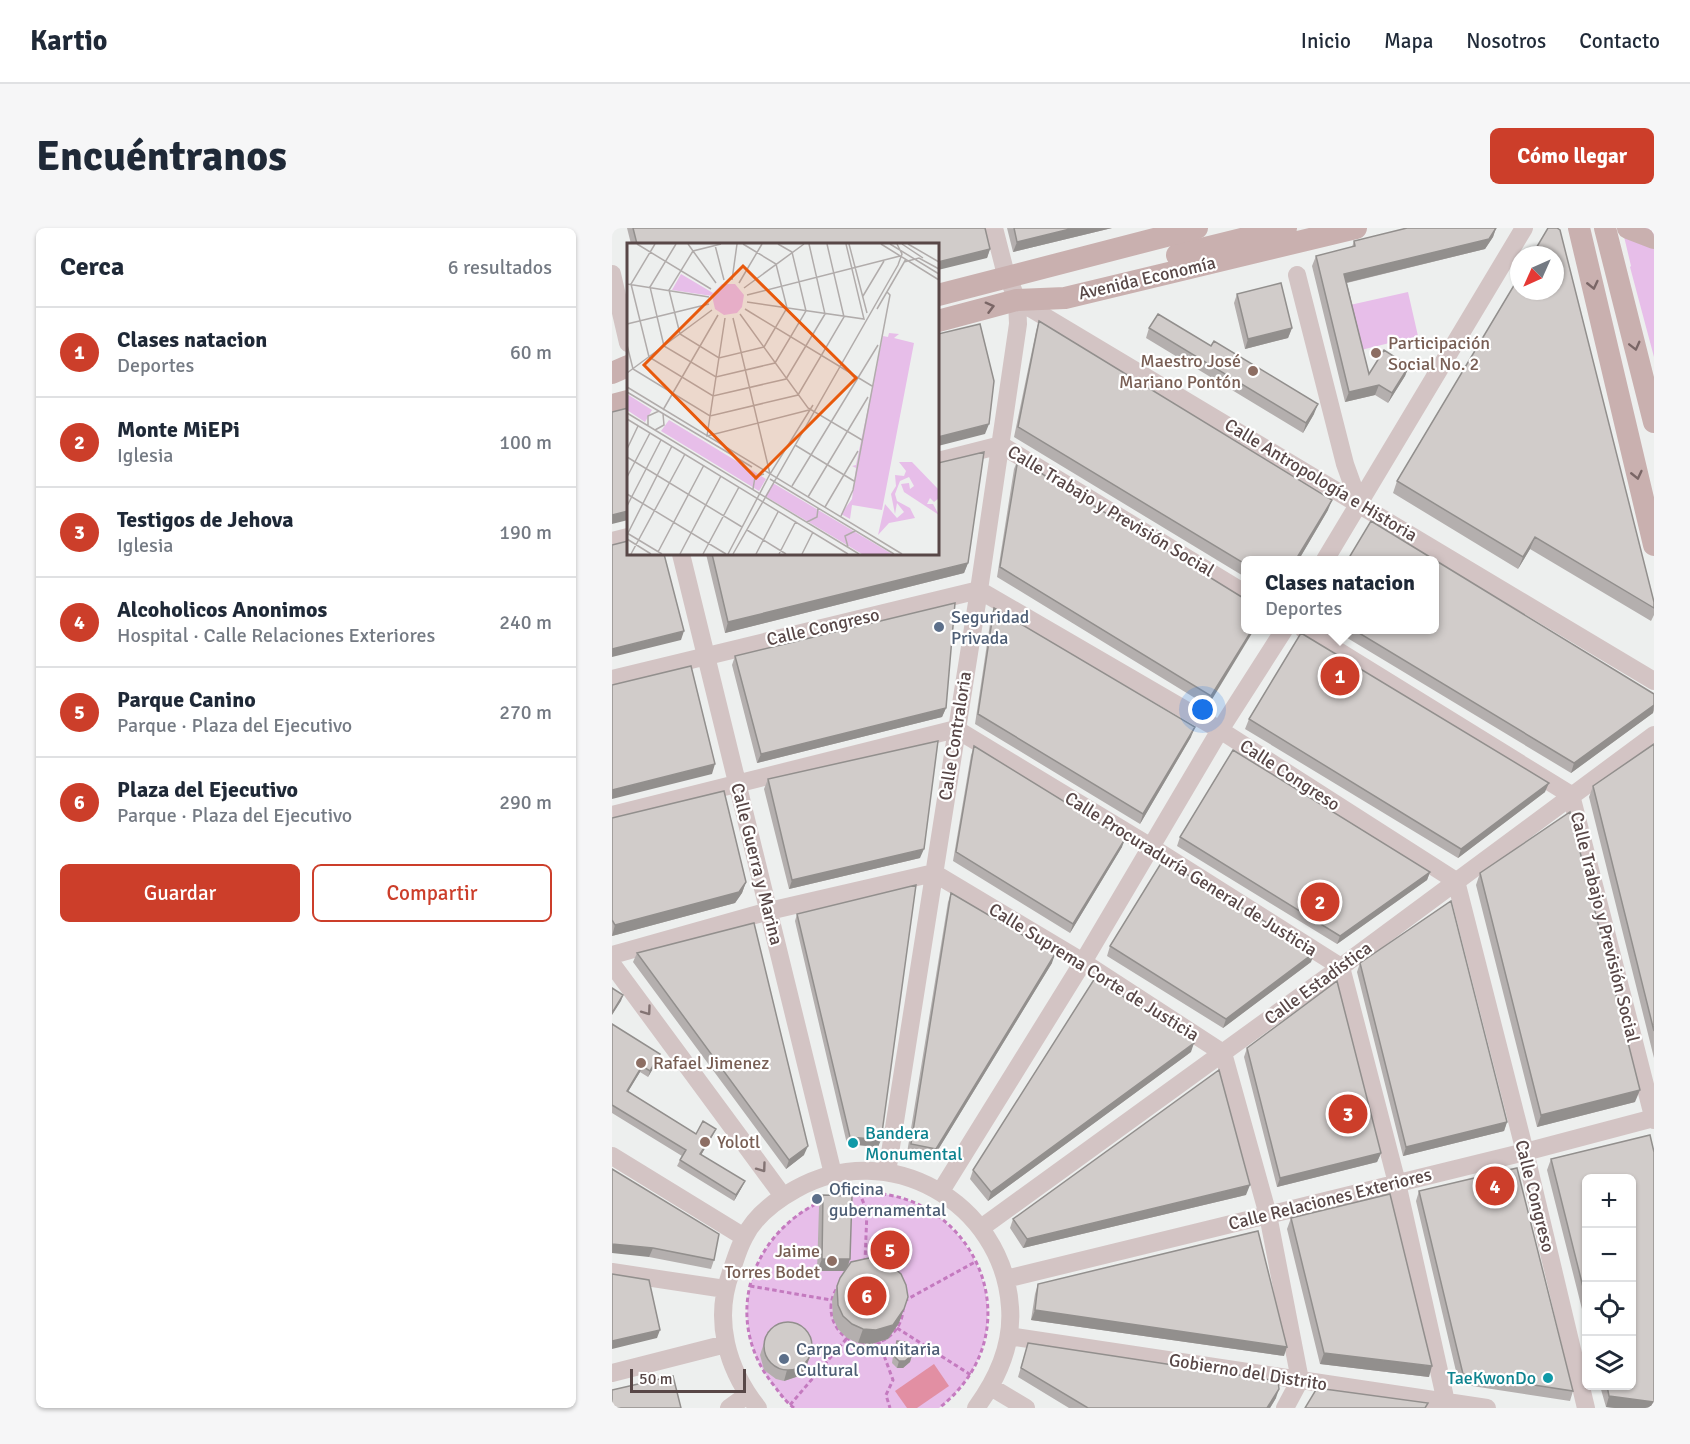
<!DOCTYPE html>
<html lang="es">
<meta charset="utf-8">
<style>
:root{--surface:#fff;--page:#f6f6f7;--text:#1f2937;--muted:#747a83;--line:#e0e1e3;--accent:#cc3e2a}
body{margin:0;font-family:Signika,sans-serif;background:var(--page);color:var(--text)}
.controls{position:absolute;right:18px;bottom:18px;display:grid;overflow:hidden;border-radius:9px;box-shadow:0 2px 4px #0004}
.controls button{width:54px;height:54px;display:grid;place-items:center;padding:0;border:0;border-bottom:2px solid var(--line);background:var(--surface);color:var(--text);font:30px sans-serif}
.compass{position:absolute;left:898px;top:18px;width:54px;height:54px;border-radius:50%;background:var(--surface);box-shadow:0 2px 4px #0004;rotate:225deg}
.scale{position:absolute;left:18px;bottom:15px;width:116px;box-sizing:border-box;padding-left:6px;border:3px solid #584747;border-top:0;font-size:16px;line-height:21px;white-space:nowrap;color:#584747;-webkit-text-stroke:4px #fff;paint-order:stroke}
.you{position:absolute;left:591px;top:482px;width:21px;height:21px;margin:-15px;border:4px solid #fff;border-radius:50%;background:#1a73e8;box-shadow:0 0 0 9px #1a73e833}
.badge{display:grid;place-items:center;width:39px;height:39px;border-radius:50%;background:var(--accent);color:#fff;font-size:20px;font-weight:700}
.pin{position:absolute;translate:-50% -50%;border:3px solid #fff;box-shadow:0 2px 6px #0006}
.popup{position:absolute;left:629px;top:328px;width:198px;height:78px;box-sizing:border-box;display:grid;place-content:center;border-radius:9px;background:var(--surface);filter:drop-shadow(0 2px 4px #0005);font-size:20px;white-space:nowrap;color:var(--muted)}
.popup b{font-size:22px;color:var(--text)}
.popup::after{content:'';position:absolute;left:50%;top:100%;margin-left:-12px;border:12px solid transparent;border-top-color:var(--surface)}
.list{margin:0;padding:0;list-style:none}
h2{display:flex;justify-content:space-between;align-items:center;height:78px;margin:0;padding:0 24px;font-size:26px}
h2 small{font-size:20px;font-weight:400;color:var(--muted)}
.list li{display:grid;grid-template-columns:39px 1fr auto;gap:18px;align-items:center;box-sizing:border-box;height:90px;padding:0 24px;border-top:2px solid var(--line)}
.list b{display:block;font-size:22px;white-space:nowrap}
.list p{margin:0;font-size:20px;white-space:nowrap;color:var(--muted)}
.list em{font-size:20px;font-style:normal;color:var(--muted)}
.actions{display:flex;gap:12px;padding:18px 24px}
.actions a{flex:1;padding:14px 0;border:2px solid var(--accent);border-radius:9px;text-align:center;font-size:21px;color:var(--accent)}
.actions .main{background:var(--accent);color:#fff}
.icon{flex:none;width:33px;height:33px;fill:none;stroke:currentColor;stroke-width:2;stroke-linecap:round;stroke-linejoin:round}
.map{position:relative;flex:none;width:1042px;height:1180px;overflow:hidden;border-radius:9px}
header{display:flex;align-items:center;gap:36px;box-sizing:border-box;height:84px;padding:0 30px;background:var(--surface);border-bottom:2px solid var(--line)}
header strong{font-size:28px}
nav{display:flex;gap:33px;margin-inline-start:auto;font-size:21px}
.intro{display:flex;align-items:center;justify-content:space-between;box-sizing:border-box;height:144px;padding:0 36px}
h1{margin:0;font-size:42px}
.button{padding:15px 27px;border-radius:9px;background:var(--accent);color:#fff;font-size:21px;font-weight:700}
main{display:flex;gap:36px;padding:0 36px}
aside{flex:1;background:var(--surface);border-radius:9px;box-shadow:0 2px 4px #0004}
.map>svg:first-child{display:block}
.green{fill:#e7bee9}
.water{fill:#e28fa3}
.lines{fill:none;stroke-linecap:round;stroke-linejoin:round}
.path{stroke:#c47abf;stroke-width:3;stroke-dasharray:4.5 3;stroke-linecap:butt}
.minor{stroke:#d3c4c4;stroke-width:18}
.major{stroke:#c9b0af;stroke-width:22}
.major-bridge{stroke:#c9b0af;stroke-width:22}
.wall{fill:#b4afae}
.shaded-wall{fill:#928f8d}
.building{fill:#d1ccca;stroke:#928f8d;stroke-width:1.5}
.oneway{stroke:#7a6666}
.oneway2{stroke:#837373}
.education-dot{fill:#8d6e63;stroke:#fff;stroke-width:2}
.service-dot{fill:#5c6f8a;stroke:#fff;stroke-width:2}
.culture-dot{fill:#0f9aa8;stroke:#fff;stroke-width:2}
.labels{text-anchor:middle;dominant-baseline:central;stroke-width:4.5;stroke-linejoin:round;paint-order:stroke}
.street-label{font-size:18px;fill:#584747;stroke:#fff}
.education-label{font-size:18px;fill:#785e54;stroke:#fff;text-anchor:start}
.service-label{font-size:18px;fill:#4e5e75;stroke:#fff;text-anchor:start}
.culture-label{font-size:18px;fill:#0d838f;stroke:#fff;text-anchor:start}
.inset-road{fill:none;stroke:#b1acab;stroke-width:1.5}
.view{fill:#e8590c;fill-opacity:0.15;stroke:#e8590c;stroke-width:3}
.inset-edge{fill:none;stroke:#584747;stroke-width:3}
</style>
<header>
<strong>Kartio</strong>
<nav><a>Inicio</a><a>Mapa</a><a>Nosotros</a><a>Contacto</a></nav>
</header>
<div class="intro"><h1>Encuéntranos</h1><a class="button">Cómo llegar</a></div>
<main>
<aside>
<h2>Cerca<small>6 resultados</small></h2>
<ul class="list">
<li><span class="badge">1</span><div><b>Clases natacion</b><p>Deportes</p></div><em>60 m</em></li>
<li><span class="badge">2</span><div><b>Monte MiEPi</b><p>Iglesia</p></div><em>100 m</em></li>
<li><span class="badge">3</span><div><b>Testigos de Jehova</b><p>Iglesia</p></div><em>190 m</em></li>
<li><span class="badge">4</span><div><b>Alcoholicos Anonimos</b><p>Hospital · Calle Relaciones Exteriores</p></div><em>240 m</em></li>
<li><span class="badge">5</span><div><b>Parque Canino</b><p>Parque · Plaza del Ejecutivo</p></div><em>270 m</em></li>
<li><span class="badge">6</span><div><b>Plaza del Ejecutivo</b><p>Parque · Plaza del Ejecutivo</p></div><em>290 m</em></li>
</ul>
<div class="actions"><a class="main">Guardar</a><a>Compartir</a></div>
</aside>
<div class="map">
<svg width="1042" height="1180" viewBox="0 0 1042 1180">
<rect width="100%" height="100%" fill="#edefee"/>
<path class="green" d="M1010,0H1042V129L1018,39L1019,38Z
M796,64L806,108L749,122L738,77Z
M247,964C366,963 423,1105 327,1180H182C175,1175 169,1167 164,1160C111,1097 135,1009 207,974C219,968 234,966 247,964Z"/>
<path class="water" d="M322,1136L337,1158L305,1180H295L283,1163Z"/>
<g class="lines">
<path class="path" d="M247,964L255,983L253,1033
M225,968C354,941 432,1098 327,1180
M219 1080a36 36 0 1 1 72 0a36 36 0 1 1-72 0Z
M138,1058L219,1072
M292,1073L363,1034
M285,1100L359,1147
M267,1114L281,1152L274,1167L278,1180
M178,1177L235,1110
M182,1180C175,1175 169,1167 164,1160C109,1095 136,1007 210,973"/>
<path class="minor" d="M0,46L16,115
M685,47L733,236L747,275
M405,72L1042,453
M326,233L389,217L634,366
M0,313L16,309
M69,326L221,946
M713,332L912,0
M692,402L959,567L1042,892
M0,451L367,362L608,502L844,653L913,924L974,1180
M0,587L344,501L539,619L729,739L785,955L834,1174L830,1180
M0,727L157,683L322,645L471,734L611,825L656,987L688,1152L673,1180
M0,736L171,968
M0,928L132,1009
M275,944L367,362L406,96L405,72L392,39L382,0
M329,963L471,734L608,502L672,402
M369,1000L729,739L1042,507
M0,1044L113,1061
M394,1051L913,924L1042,890
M397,1108L875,1180
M0,1145L114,1116
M379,1159L414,1180
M117,1180L135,1167
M146,1180C115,1141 101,1092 119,1044C123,1033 126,1021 132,1010C142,989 164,972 184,961C276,909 391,974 398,1079C401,1117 386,1150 364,1180"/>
<path class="major" d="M967,0L1042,317
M993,0L1042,194
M1016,0L1042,10
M565,27L674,0
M326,93L405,72L453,70L744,0
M0,145L16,138
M0,177L16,173"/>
<path class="major-bridge" d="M326,67L585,0"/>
</g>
<path class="wall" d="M15,0H373L378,21L375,30L326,16H19Z
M395,0H500L401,24Z
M884,0L881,9L873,21L735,55L757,146L797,138L793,148L776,175L763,167L733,174L700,38L704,28L740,19L742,13Z
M907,49L1042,374V387L1039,393L918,321L906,341L781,265L785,253Z
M625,66L680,100L676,110L633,121L622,75Z
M427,93L716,282L686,333H633V349L402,209L424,103Z
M537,100L702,186L691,205L534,110Z
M406,231L633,402L596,478L385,349L402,241Z
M94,326H326L356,335L352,345L113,405Z
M382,380L579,509L528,596L363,496L379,389Z
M722,402H822L1042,466V482L1041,485L959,545Z
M123,428L334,480L330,489L145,535L120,437Z
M637,491L933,564L846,630L633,501Z
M1042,516V830L977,569L981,558Z
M362,518L510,619L458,705L341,633L359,527Z
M156,551L308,630L177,661L152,561Z
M0,590L134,654L130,665L123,675L0,708Z
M568,609L818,644L815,652L725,716L565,618Z
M868,645L1023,874L925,899L864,657Z
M339,665L440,735L321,930L295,925L336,674Z
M185,686L266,919L235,916L183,693Z
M498,718L699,734L611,800L495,728Z
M25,725L192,927L174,941L21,734Z
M748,735L895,894L892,903L791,928L745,744Z
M0,796L48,826L46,832L36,849L28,844L16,864L84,906L101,907L89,927L130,959L122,973L65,938L70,928L0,885Z
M635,820L769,925L765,934L665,959L632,829Z
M579,824L376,973L358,951L361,942Z
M1038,907L1042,924V1180H1003L994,1179L988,1158H1020V951H975V1101L935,942L939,931Z
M0,941L102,1032L99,1041L37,1029Z
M807,963L961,1163L958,1173L847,1156L804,973Z
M211,967L238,1031L236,1039L287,1095L276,1111L259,1116L246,1115L235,1110L226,1101L221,1090L220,1072L228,1050L233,1043H205L207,979Z
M634,967L411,1020L398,1000L401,991Z
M679,990L817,1149L708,1136L675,1001Z
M426,1056L672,1128L419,1092L423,1066Z
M156,1103L193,1142L187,1148L172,1153L164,1151L152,1142L148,1127Z
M285,1113L300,1127L298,1134L291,1140H285L280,1135L282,1120Z
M416,1115L664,1170L658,1180H457L406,1149Z"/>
<path class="shaded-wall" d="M462,0H500L401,24L405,14Z
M884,0L881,9L873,21L729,56L732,46Z
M378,21L375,30L326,42V34Z
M680,100L676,110L633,121L636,111Z
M797,138L793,148L776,175L780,165Z
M767,157L763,167L733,174L737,164Z
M706,176L702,186L691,205L694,195Z
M377,196L373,206L326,218V209Z
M720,272L716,282L686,333H683Z
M16,283V292L0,296V287Z
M923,309L918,321L906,341L911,329Z
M356,335L352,345L113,405L116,394Z
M640,402H642L596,478L599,468Z
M72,403L69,412L0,429V421Z
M1042,477L1041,485L959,545L962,535Z
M334,480L330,489L145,535L149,526Z
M583,499L579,509L528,596L531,586Z
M103,536L100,546L0,571V562Z
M937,555L933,564L846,630L849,621Z
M513,611L510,619L458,705L461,696Z
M312,621L308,630L177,661L180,652Z
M818,644L815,652L725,716L728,708Z
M134,654L130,665L123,675L0,708L3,697Z
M703,724L699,734L611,800L614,791Z
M443,726L440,735L321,930L324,921Z
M11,767L9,773L0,787V785Z
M582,815L579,824L376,973L379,964Z
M48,826L46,832L36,849L38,843Z
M30,838L28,844L12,870L15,863Z
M1028,862L1023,874L925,899L929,887Z
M895,894L892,903L791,928L794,919Z
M104,901L101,907L86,932L88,926Z
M238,909L269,912L266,919L235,916Z
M196,918L192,927L174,941L177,932Z
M769,925L765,934L665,959L668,950Z
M133,953L130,959L122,973L124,967Z
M638,957L634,967L411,1020L415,1011Z
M0,1016L41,1020L37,1029L0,1025Z
M210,1031H238L234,1043H205Z
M292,1081L287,1095L276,1111L259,1116L246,1115L251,1101Z
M423,1082L675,1119L672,1128L419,1092Z
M48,1102L45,1110L0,1121V1113Z
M200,1123L193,1142L187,1148L172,1153L175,1142Z
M712,1125L820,1138L817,1149L708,1136Z
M300,1127L298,1134L291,1140H285L287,1133Z
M667,1161L664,1170L658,1180H655Z
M997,1168L1042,1174V1180H1003L994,1179Z"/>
<path class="building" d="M21,0H373L378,21L326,34V16H25Z
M402,0H462L405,14Z
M795,0H884L877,11L732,46L757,146L772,122L797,138L780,165L767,157L737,164L704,28L743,18L742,13Z
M936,0H945L948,2L1042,374V380L923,309L911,329L785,253L907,49V63H943V27H920Z
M669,55L680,100L636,111L625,66Z
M546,86L599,118L602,113L706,176L694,195L537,100Z
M427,93L720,272L683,333H633V336L406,199Z
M368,96L382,153L377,196L326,209V106Z
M16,180V283L0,287V184Z
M372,224L356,335L116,394L100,326H326V235Z
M406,231L633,371V402H640L599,468L388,339Z
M759,293L1042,466V477L962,535L742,402H822V333H735Z
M16,313V326H52L72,403L0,421V317Z
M343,375L334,480L149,526L123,428Z
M382,380L583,499L531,586L366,486Z
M689,405L937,555L849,621L637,491Z
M79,438L103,536L0,562V457Z
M326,513L312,621L180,652L156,551Z
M1042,516V803L981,558Z
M362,518L513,611L461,696L344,624Z
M621,522L818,644L728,708L568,609Z
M112,563L134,654L127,664L3,697L0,692V590Z
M958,584L1028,862L929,887L868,645Z
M551,632L703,724L614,791L498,718Z
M304,657L269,912L238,909L185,686Z
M339,665L443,726L324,921L299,916Z
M839,673L895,894L794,919L748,735Z
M142,695L196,918L177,932L25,725Z
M483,750L582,815L379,964L361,942Z
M725,753L769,925L668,950L635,820Z
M0,760L11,767L0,785Z
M0,796L48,826L38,843L30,838L15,863L84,906L91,893L104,901L88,926L133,953L124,967L68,932L74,922L0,877Z
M607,842L638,957L415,1011L401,991Z
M1038,907L1042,924V1174L997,1168L995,1158H1020V951H975V1075L939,931Z
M905,940L961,1163L851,1146L807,963Z
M0,941L107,1006L102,1032L41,1020L0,1016Z
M778,966L820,1138L712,1125L679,990Z
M211,967L240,968L238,1031H210Z
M646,1003L675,1119L423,1082L426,1056Z
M257,1030L266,1031L275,1034L289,1046L294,1057L296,1069L292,1081L281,1097L264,1102L251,1101L240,1096L231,1088L226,1077L225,1058L228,1050L239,1034Z
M0,1046L37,1052L48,1102L0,1113Z
M152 1118a24 24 0 1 1 48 0a24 24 0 1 1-48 0Z
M285,1113L294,1114L300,1118V1127L293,1133H287L282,1128Z
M416,1115L666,1153L667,1161L655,1180H476L409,1140Z
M61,1148L69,1180H0V1162Z
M705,1160L816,1175L813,1180H693Z"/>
<defs><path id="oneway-chevron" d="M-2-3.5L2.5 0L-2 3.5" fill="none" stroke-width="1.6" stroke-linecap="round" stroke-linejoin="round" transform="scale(1.5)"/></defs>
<g class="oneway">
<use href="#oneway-chevron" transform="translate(981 57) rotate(77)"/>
<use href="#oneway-chevron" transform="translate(378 79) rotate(-15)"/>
<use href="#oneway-chevron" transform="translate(1023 118) rotate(76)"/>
<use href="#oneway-chevron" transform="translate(1025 247) rotate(77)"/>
</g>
<g class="oneway2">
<use href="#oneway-chevron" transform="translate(35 783) rotate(54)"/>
<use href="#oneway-chevron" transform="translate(150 940) rotate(54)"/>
</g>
<g class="education-dot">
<circle cx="764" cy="125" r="6"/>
<circle cx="641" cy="143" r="6"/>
<circle cx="29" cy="835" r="6"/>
<circle cx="93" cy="914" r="6"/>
<circle cx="220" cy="1033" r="6"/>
</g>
<g class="service-dot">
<circle cx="327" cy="399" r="6"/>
<circle cx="205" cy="971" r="6"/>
<circle cx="172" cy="1131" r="6"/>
</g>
<g class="culture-dot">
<circle cx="241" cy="915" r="6"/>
<circle cx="936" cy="1150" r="6"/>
</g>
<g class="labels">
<g class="street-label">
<text transform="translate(535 50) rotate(-13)">Avenida Economía</text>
<text transform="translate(709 252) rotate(31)">Calle Antropología e Historia</text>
<text transform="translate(499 283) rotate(31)">Calle Trabajo y Previsión Social</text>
<text transform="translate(211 399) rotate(-13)">Calle Congreso</text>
<text transform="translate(343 508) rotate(-81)">Calle Contraloria</text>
<text transform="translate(678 547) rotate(33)">Calle Congreso</text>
<text transform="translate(145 636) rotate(76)">Calle Guerra y Marina</text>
<text transform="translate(579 646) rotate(32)">Calle Procuraduría General de Justicia</text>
<text transform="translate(993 699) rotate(76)">Calle Trabajo y Previsión Social</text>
<text transform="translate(482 744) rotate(32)">Calle Suprema Corte de Justicia</text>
<text transform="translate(706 755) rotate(-36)">Calle Estadística</text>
<text transform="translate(923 968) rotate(76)">Calle Congreso</text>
<text transform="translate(718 971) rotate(-14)">Calle Relaciones Exteriores</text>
<text transform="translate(636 1144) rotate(9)">Gobierno del Distrito</text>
</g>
<g class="education-label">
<text x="776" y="115">Participación<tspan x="776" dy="21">Social No. 2</tspan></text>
<text x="629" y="133" text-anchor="end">Maestro José<tspan x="629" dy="21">Mariano Pontón</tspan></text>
<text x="41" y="835">Rafael Jimenez</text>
<text x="105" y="914">Yolotl</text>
<text x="208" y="1023" text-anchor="end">Jaime<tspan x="208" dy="21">Torres Bodet</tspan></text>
</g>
<g class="service-label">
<text x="339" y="389">Seguridad<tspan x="339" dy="21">Privada</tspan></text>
<text x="217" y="961">Oficina<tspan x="217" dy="21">gubernamental</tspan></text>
<text x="184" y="1121">Carpa Comunitaria<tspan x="184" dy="21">Cultural</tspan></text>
</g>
<g class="culture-label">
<text x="253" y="905">Bandera<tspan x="253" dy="21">Monumental</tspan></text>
<text x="924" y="1150" text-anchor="end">TaeKwonDo</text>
</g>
</g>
<g transform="translate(15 15)">
<rect width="312" height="312" fill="#edefee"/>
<path d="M54,31L86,50L95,41H108L117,52L115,64L110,70L97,72L88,66L85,53L45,47ZM262,90L272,91L267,95L287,100L255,267L225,262L223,276L214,271L225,256L229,225L225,223L229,222L256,93L261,94ZM0,151L25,167L18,179L0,167ZM42,177L139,236L132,248L34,188ZM272,219H285L312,247V255L307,259L303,255L300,261H306L312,272L277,249L274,241L282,240L283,246L287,243L282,234L273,238L268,251L270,258L283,265L288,275L262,280L251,292L258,261L270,275L277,269L270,260L268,271L264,251L269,243L268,232L277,233L279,228ZM146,240L265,311H235L138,253Z" fill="#e7bee9"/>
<path class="inset-road" d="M10,1L84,46M28,1L4,41L22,114L86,153L159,136L198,71L182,1M49,1L23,44L37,103L89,134L148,120L179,68L165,9L151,1M61,1L89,40M94,1L66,8L42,47L53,91L92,115L137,104L160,65L149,21L116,1M222,1L240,70M254,1L312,37M263,1L312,31M275,1L296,15M281,1L312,19M88,2L97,37M277,19L292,15L312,26M105,37L110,1M112,40L135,1M0,41L82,54M117,45L177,1M120,52L273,13M236,53L257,18M120,59L237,76L219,1M118,66L245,143M250,66L279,16M113,71L181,165L235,197M98,75L80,193L182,167M106,75L143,231M0,81L82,61M0,102L6,126L83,173L171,152L217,74L200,1M0,130L85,67M0,144L275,311M0,149L125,224M36,167L91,72M0,170L232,311M0,176L221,311M21,183V173L32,168M28,187L37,182L36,171M168,202L227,238M0,206L11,183M0,214L115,284M0,234L23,190M143,236L267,311M165,243L251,102M126,246L128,234L137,231M0,251L99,311M181,254L241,154M0,263L34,197M198,264L231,208M214,273L226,247L263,52L260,49M180,279L190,274L191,265M120,287L159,311M0,290L35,311M1,290L45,203M0,296L24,311M221,304L218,293L228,288M31,309L77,222M4,311L58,211M53,311L94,233M76,311L112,244M101,311L143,231L186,162M106,311L271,22L275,11L270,1M129,311L151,269M152,311L169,278M175,311L186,289"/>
<path class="view" d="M116,23L229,135L129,235L17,122Z"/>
<rect width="312" height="312" class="inset-edge"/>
</g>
</svg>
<div class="controls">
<button>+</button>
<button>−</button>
<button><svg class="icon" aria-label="locate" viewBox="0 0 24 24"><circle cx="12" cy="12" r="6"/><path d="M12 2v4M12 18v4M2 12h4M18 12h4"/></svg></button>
<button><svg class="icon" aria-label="layers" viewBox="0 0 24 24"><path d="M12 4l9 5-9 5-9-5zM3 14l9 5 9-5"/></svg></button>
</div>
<svg class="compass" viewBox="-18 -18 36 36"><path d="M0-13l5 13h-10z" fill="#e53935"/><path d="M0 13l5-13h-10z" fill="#747a83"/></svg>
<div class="scale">50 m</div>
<div class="you"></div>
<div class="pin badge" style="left:728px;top:448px">1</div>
<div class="popup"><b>Clases natacion</b>Deportes</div>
<div class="pin badge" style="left:708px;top:674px">2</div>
<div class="pin badge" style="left:736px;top:886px">3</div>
<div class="pin badge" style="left:883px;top:958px">4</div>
<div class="pin badge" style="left:278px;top:1022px">5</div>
<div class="pin badge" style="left:255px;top:1068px">6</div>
</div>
</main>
